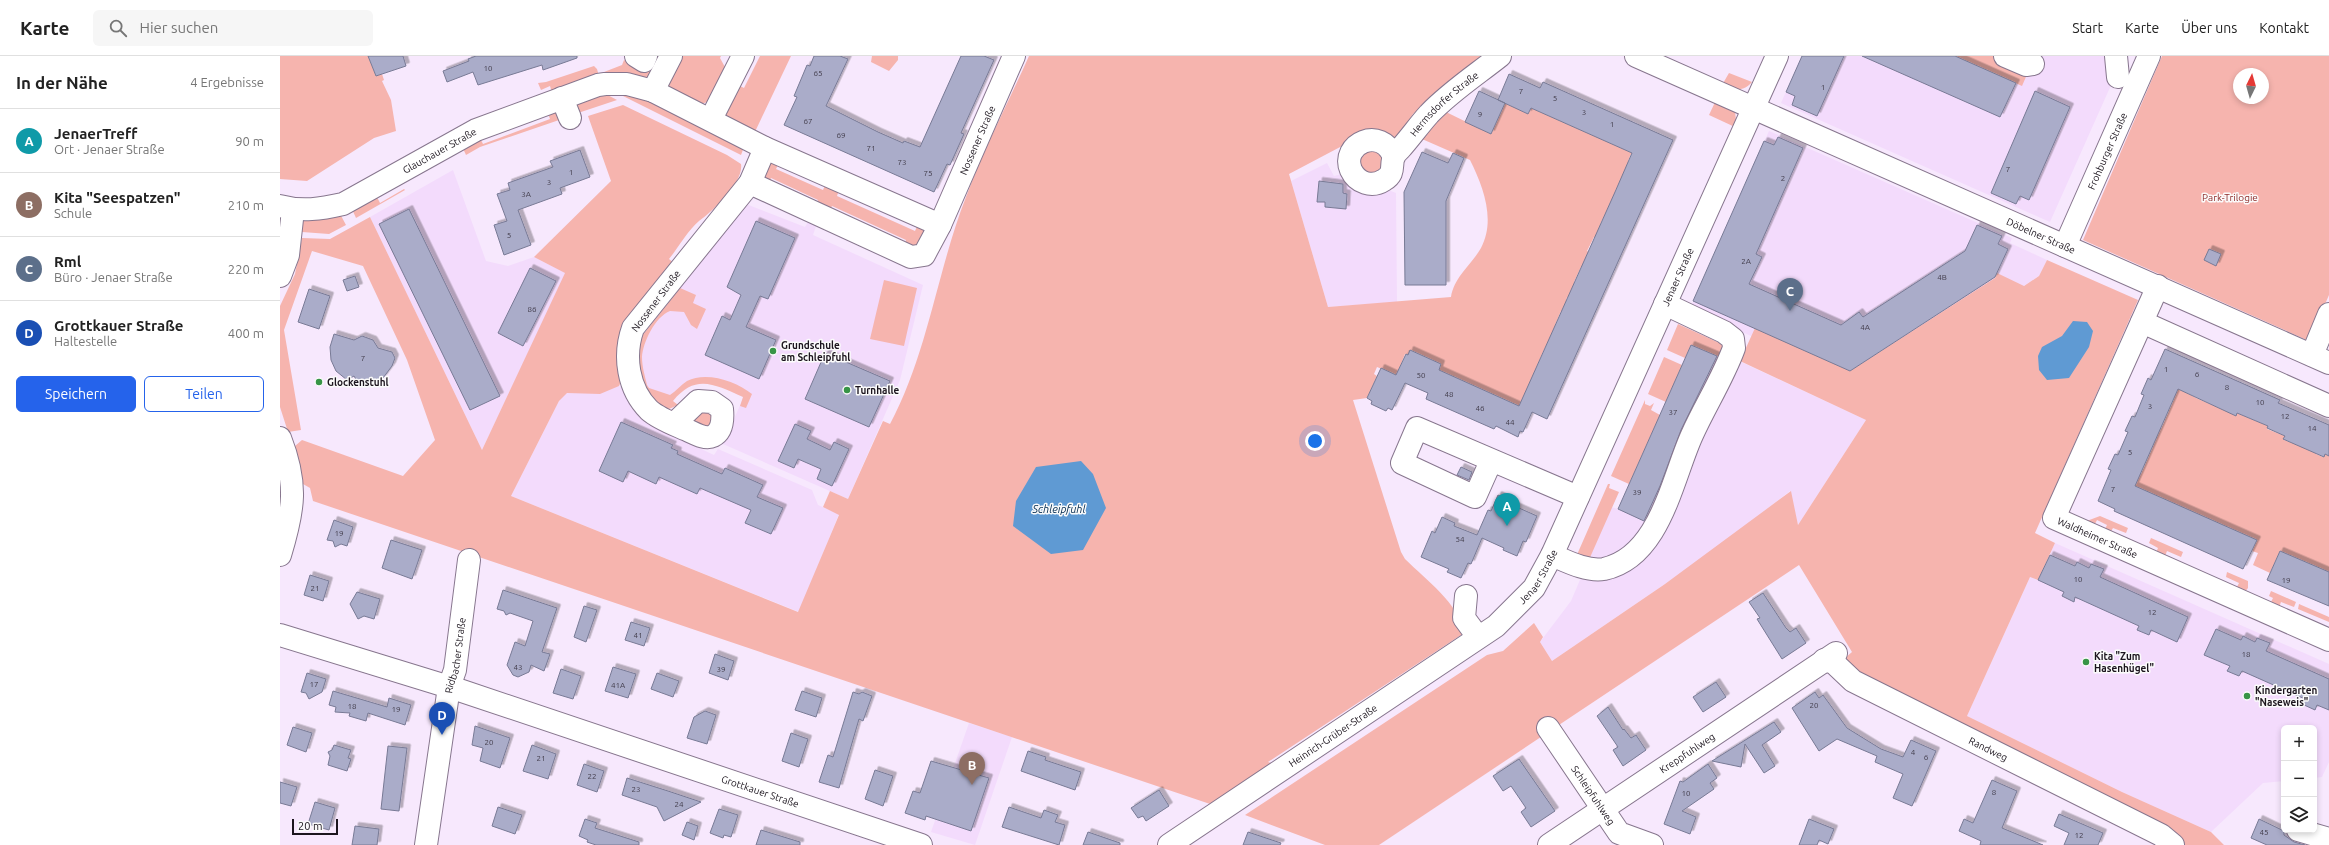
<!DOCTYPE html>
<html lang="de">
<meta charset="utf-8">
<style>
:root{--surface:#fff;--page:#f6f6f6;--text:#222;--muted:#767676;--line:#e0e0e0;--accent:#2563eb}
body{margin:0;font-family:Ubuntu,sans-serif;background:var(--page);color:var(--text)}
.controls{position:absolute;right:12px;bottom:12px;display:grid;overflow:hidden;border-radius:6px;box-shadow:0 2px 6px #0003}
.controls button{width:36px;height:36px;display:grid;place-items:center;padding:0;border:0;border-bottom:1px solid var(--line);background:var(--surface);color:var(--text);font:20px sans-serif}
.compass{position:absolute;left:1953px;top:12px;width:36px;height:36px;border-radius:50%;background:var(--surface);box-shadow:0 2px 6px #0003;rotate:5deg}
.scale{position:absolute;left:12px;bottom:10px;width:46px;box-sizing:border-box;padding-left:4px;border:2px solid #1c151e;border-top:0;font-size:11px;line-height:14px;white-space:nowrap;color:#1c151e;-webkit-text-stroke:3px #fbfbfb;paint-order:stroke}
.you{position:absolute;left:1035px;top:385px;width:14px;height:14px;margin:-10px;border:3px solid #fff;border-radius:50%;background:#1a73e8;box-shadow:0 0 0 6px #1a73e833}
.badge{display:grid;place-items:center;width:26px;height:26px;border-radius:50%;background:var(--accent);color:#fff;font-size:13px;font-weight:700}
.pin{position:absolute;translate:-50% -33px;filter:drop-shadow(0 1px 2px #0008)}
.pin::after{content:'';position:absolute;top:21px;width:14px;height:12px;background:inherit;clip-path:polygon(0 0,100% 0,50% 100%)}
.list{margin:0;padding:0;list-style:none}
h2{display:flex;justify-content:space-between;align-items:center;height:52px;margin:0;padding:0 16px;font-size:17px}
h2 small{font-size:13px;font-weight:400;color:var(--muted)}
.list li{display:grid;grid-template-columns:26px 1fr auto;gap:12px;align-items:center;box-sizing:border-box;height:64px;padding:0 16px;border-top:1px solid var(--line)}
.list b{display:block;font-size:15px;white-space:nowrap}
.list p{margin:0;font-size:13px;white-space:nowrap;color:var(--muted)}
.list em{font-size:13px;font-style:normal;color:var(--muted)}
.actions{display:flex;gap:8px;padding:12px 16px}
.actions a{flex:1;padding:9px 0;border:1px solid var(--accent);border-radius:6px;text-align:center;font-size:14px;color:var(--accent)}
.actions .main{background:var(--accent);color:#fff}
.icon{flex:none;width:22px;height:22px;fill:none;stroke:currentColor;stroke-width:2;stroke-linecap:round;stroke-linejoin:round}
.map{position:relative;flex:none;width:2049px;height:789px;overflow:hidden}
header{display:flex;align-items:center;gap:24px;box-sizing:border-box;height:56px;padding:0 20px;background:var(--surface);border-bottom:1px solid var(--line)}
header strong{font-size:19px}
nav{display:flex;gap:22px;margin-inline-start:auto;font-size:14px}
.search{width:280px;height:36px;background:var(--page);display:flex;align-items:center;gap:10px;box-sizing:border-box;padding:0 14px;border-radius:6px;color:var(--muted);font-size:15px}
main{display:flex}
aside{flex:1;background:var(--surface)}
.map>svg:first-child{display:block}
.built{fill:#f3dbfc}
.green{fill:#f6b4ae;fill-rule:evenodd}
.water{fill:#5f9ad3}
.building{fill:#aaacc9;stroke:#787a95;filter:url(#shadow)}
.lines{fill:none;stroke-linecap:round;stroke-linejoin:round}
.minor-casing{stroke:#87768e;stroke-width:24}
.minor{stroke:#fff;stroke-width:22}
.poi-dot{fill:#379446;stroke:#fbfbfb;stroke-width:1.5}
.labels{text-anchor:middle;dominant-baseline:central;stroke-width:3;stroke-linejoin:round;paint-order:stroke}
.number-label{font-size:8px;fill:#403b49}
.street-label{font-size:10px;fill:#1c151e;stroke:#fbfbfb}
.park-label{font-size:10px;fill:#8e2b2a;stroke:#fbfbfb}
.poi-label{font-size:10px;font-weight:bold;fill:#1c151e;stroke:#fbfbfb;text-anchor:start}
.water-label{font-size:11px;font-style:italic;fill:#002a4f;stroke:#fbfbfb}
</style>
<header>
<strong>Karte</strong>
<div class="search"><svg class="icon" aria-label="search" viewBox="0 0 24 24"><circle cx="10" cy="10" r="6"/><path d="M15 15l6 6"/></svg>Hier suchen</div>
<nav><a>Start</a><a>Karte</a><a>Über uns</a><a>Kontakt</a></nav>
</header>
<main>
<aside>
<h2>In der Nähe<small>4 Ergebnisse</small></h2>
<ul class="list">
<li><span class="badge" style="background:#0f9aa8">A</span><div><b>JenaerTreff</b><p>Ort · Jenaer Straße</p></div><em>90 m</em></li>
<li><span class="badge" style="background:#8d6e63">B</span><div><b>Kita &quot;Seespatzen&quot;</b><p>Schule</p></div><em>210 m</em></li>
<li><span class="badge" style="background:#5c6f8a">C</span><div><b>Rml</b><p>Büro · Jenaer Straße</p></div><em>220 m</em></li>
<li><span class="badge" style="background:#1a4fb4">D</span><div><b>Grottkauer Straße</b><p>Haltestelle</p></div><em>400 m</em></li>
</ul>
<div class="actions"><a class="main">Speichern</a><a>Teilen</a></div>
</aside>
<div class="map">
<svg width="2049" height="789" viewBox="0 0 2049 789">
<defs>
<filter id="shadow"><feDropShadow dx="3.5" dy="-3.5" stdDeviation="0" flood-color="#0004"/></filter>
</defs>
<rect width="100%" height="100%" fill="#f7e8fd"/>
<path class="built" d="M1522,0H1844L1770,166L1501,47Z
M1489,75L1732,182L1730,187L1767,204L1759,220L1587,331L1410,253Z
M1047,107L1054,120L1066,117L1116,137L1117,246L1048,251L1011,125Z
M173,114L206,205L228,210L254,201L286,217L202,394L90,161Z
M466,148L525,171L528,166L536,170L533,179L643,229L620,324L568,443L443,388L465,338L436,325L409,327L389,343L368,333L361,316L359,303L370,268Z
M1411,289L1444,298L1586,364L1518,469L1510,435L1429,498L1272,605L1260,586L1291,545L1331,451L1338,453Z
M293,310L343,332L351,352L366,367L434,399L438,393L532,434L538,449L559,458L519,556L231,440L279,345Z
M1775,487L2049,608V706L2042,721L2034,722V672H2004V725L1983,727L1931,776L1842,736L1687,660L1750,521L1758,524Z
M689,667L732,681L695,789L651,776Z"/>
<path class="green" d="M0,0H88L96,20L102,18L104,24L102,25L111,44L116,75L94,82L27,125L0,123Z
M372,0H381L369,20L364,22H326L324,16L342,9L344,4L367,14Z
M397,0H441L440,2L446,13L427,46L419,49L390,34L388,29Z
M480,0H511L473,80L448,65L445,59L456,28L464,32Z
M592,0H618V4L609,15L591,6Z
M749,0H1207L1133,58L1118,83L1081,80L1009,118L1048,251L1171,241C1174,221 1192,208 1201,192C1216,164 1203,130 1190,104L1142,83L1145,73L1166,56L1211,78L1225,47L1248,58L1251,52L1355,98H1351L1348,105L1351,107L1335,135L1338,137L1321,166L1317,182L1314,181L1307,195L1311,197L1304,212L1301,211L1294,226L1297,228L1290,242L1287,241L1284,256L1281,255L1275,269L1278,271C1260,293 1253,325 1242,351L1159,314L1161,308L1131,294L1128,299L1125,298L1119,313L1122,315L1119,320L1097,311L1094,318L1097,320L1087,342L1073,344L1121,496L1125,503C1147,525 1178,546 1184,577L988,706L991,707L933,749L33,445L30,432L23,428L15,390L22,384L123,420L155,384L127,304L83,210L32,195L4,274L21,374L8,376L0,351V250L15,218L22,182L50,183L90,161L202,394L285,217L254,201L331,125L308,60L343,49L447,99L461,108C464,126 433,155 419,165C408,174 398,192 389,203L396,209L339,330L320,338L287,337L279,345L231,440L518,556L559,459L543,451L550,435L568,443L603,365L610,368C648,297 657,215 686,141C704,93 728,47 749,0Z
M1675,0H1755L1742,30Z
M1882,0H2049V239L2029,285L1803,184ZM1959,18H1983V42H1959Z
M314,10L317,13L320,24L273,40L270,30L261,34L258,27L266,26Z
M1449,17L1472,26C1463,37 1454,33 1442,29Z
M331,34L353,36L464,91L461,99Z
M322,36L337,44L295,58L292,47Z
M1437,42L1455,56L1457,72L1429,59Z
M278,51L282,63L200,91L186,99L181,88L199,80L203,88L270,63L267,55Z
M1084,94L1101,95L1103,116L1082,118L1078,101Z
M500,105L496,113L543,134L547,125L560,131L557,140L635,175L639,166L645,174L641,190L623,192L626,184L552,150L548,158L535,152L538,144L491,122L487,131L480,116L488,106Z
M124,133L125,134L76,162L71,151L96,139L100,147Z
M58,154L66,169L49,178L22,176L19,173L25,162Z
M1767,204L1858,244L1755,477L1775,487L1758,524L1750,521L1687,660L1842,736L1931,776L1944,789H1903L1577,621L1565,602L1572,596L1519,509L1099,789H1045L965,759L1207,599L1223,595L1254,567L1263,581L1260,586L1272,605L1385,528L1511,435L1518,469L1586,364L1460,305L1475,272L1570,315L1715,222L1717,217L1744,230L1759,220Z
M604,224L637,232L624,290L590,283Z
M400,232L416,239L413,247L426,253L417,273L411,269L404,256L390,255C375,261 363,286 362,301C362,311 365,320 367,329L369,332L390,339C396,335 401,329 407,325C426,315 456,325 472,338L466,352L460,350L463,341C435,329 416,317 393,345L398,349L389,353C361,346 354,302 362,280Z
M1398,268L1446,290L1444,298L1437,300L1411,289L1405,302L1387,294Z
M1384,301L1402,309L1386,346L1368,338Z
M1894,329L1916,342L1956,359L1957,357L1988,370L1987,373L2005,380L2004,384L2037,395L2036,398L2043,401L2045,398L2049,400V516L2000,495L1990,517L1973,509L1978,497L1972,495L1977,484L1850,428L1855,416L1861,418L1874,388L1872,386L1878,372L1881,373L1894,343Z
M1365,344V348L1370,350L1374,347L1371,354L1380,359L1349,428L1331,420Z
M425,349L437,365L423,374L413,364Z
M1328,428H1330L1329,432L1339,436L1308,506L1296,501Z
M1820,460L1848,472L1846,477L1833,472L1829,479L1823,477L1827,469L1817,464L1813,472L1804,466Z
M1871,482L1903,496L1901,501L1887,495L1884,503L1875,499L1878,492L1869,487Z
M1947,516L1968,525V532L1964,537L1955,535L1959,527L1946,521Z
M1991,535L2016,546L2014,551L2001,546L1998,554L1989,550L1993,542L1989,540Z
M2019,548L2049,561V566L2018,553Z"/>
<path class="water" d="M1793,265L1807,266L1813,275L1809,291L1789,322L1767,324L1759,314L1758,300L1762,291L1782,280Z
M801,405L813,418L826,452L803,494L771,498L733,470L736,445L756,411Z"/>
<path class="building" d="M88,0H123L126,10L96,20Z
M196,0H297V2L263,14L262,9L198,29L193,16L167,26L163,15L189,5L188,3Z
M534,0H560L568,3L546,50L598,76L623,87L624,85L640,91L681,0H704L714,4L681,77L684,78L670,109L667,108L654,136L504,69L517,41L514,40L527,9L530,10Z
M1522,0H1564L1537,60L1512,49L1515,40L1506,36Z
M1582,0H1675L1736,27L1720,61Z
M1229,18L1260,32L1263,26L1393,84L1267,363L1252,356L1243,376L1240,375L1238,381L1216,370L1214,373L1146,343L1148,337L1125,327L1112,354L1108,352L1106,355L1091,348L1092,345L1087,342L1101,312L1116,319L1126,298L1128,299L1130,294L1161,308L1159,314L1239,350L1335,136L1352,97L1251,52L1248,58L1218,44Z
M1199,35L1225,47L1211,78L1185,66Z
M1755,35L1790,51L1749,144L1740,140L1736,148L1711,137Z
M1498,81L1523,92L1476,198L1482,201L1469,228L1561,269L1579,256L1583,261L1685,195L1697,169L1722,180L1718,188L1728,193L1715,221L1570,315L1413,245L1484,85L1494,89Z
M300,94L310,121L280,132L282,138L238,154L251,189L224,199L214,169L227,165L217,138L230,134L228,127L273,111L270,105Z
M1142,96L1168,107L1173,97L1184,102L1166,145V229H1125L1124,136Z
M1039,125L1063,128V137L1067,138L1066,153L1045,151V146H1037Z
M129,153L220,340L190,354L99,168Z
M476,165L515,182L488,243L480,240L466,271L496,284L479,323L425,299L442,260L450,264L461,239L447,231Z
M1929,193L1941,198L1936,210L1924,204Z
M250,212L276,225L243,290L218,277Z
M75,220L79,231L67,235L63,224Z
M29,233L50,240L39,273L18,266Z
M54,278L74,284L82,280L93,284L98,292L112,296L115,302L112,310L103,322L93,327H78L74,320L67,324L56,315L51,304L50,291Z
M1411,289L1437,300L1401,374L1380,430L1364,465L1338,453Z
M1885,293L2000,344L1998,347L2049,369V400L2045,398L2044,401L2003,383L2005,380L1987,372L1988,370L1957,357L1956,360L1898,333L1855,430L1977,484L1963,513L1834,455L1835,453L1818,445L1831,414L1828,413L1835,398L1838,399L1848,376L1845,375L1852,360L1855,361L1864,339L1861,338L1868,322L1871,324Z
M545,297L610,325L589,371L525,343Z
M341,366L393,389L391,392L398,395L397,398L442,418L445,412L483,429L477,441L503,452L491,478L465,467L471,454L420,432L417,438L379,421L376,428L348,415L343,426L319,415Z
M515,368L531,375L527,383L550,394L554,386L569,393L552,430L537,423L541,413L518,403L514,412L498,405Z
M1181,411L1192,416L1189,424L1177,419Z
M1218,439L1231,445L1230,448L1257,460L1246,486L1243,485L1237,500L1223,494L1224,492L1202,482L1191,508L1188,507L1181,522L1167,516L1169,513L1141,501L1152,475L1155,477L1162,461L1175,467L1174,470L1197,479L1208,454L1211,455Z
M54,464L73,471L67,490L61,488L55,491L53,485L47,484Z
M111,484L142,494L132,523L102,512Z
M2000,495L2049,516V550L1987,524Z
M1770,499L1795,510L1797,506L1809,512L1811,508L1824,513L1820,521L1908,561L1897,586L1871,574L1869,579L1857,574L1859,570L1795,541L1794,546L1782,540L1784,536L1758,524Z
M30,519L49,525L43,545L24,539Z
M223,534L277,552L262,596L270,598L264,615L251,609L249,616L238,621L233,619L227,609L235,586L245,590L253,565L230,557L226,559L224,555L217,553Z
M77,536L100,543L94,563L84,560L78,563L70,548Z
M1483,537L1506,572L1510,576L1516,572L1526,587L1502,603L1477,563L1480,562L1469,546Z
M304,550L317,554L306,586L294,581Z
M351,566L370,572L364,590L345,584Z
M1936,573L1961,584L1963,580L1975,586L1977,582L1990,587L1986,595L2049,623V654L2037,649L2035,654L2022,648L2025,643L1962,615L1959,620L1947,615L1950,610L1924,599Z
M435,598L454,605L448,624L429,617Z
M333,611L356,618L348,642L325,635Z
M281,613L301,620L293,643L273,637Z
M27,617L46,623L42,636L29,643L26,637L21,636Z
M377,617L399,625L393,641L371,633Z
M1436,626L1446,641L1423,656L1413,641Z
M53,635L107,651L109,642L131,649L125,669L88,657L86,665L69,660L70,657L55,656L56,651L49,649Z
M522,635L542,642L536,661L515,654Z
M573,636L579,638L582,636L592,640L583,665L579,663L559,732L539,726L548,699L553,701Z
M1535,636L1539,642L1543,639L1567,672L1601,693L1623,701L1631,684L1656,695L1632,750L1613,742L1623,718L1595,706L1597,700L1557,683L1539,695L1512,652Z
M1328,651L1343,674L1344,673L1351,682L1356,679L1366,694L1343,710L1333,694L1338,691L1317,660Z
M425,655L436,659L427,688L407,682L414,661Z
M1494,666L1501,676L1482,689L1495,710L1484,717L1465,688L1461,711L1432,705Z
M195,670L230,682L220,712L200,705L203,692L192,689Z
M13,671L32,677L26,696L7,689Z
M511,677L528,683L519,711L502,705Z
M54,689L71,694L68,702L71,703L67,715L48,709L50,700L48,696L52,694Z
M252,689L276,698L268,723L243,715Z
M108,690L127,692L119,755L101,753Z
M748,695L766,701L765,704L801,716L795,734L741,715Z
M1239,703L1275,755L1251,771L1241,756L1246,752L1231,730L1223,735L1213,720Z
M651,705L709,722L691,775L646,760L645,764L625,757L633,735L640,737Z
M304,708L324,715L317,736L297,729Z
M1428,708L1437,722L1430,727L1434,733L1402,755L1416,761L1410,778L1384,768L1400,725L1403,726Z
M595,714L613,720L603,750L585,743Z
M347,722L388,735L421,746L384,765L377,751L342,739Z
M1712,724L1737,735L1722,772L1763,789H1700L1701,785L1679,775L1684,763L1693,767Z
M0,726L17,731L11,750L0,747Z
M879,734L889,750L866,765L863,760L858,762L851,752Z
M35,746L55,752L49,774L28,768Z
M218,751L242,759L235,778L212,770Z
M729,751L761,762L764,754L778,759L775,766L785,769L779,789L722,771Z
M439,753L458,759L451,781L444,779L443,782L430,777Z
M1779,758L1823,777L1818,789H1784L1789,777L1774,770Z
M305,763L317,767L315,772L359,786V789H316L307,786L308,784L299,780Z
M1529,763L1554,773L1548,788L1539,784L1537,789H1519Z
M1979,763L2004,775V779L2014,786L2025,789H1987L1971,782Z
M407,766L418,770L414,784L402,779Z
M75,770L99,773L97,789H72Z
M481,774L520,786V789H476Z
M808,776L840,787V789H803Z
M968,776L1001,787L1000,789H963Z"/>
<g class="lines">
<defs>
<g id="minor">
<path d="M356,0L364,5L366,0"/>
<path id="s1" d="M1356,0L2049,307"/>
<path d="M1725,0L1746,9L1753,8"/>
<path d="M1836,0L1838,21"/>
<path d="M373,35L391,0"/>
<path d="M282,42L290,62"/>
<path d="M431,63L463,0"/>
<path id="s2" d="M1114,101C1101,69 1060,88 1071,114C1077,127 1092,132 1104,124C1116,117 1110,109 1114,100C1115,98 1118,95 1120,93C1130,82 1139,69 1149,58C1170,36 1196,19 1220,0"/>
<path id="s3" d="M470,127L631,201L644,199L660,169L734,0"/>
<path id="s4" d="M0,150C22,156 41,153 63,148L196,74L318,29L325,28H347L373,35L485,92L660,169"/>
<path id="s5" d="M1785,190L1869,0"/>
<path d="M0,220L8,199L13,154"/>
<path id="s6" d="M1878,230L1774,462L2049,584"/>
<path d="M1862,266L2049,350"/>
<path d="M2032,299L2049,258"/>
<path d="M394,368L418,345L432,346L442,353C443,363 443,375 433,380C425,384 414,377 407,374C396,369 379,363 369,354C348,333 343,300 353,272L470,127L485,92"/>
<path d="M0,382C18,428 14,453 0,499"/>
<path d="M1211,405L1195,441L1122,407L1137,372L1298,441"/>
<path d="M1272,499C1286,505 1307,516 1324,513C1380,501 1392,423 1412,379C1425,350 1443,322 1454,292L1453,283L1444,276L1385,248"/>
<path d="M1186,540L1184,562L1198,581"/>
<path id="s7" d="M0,579L179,634L641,789"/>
<path id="s8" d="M1544,604L1554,607L1573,625L1881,779L1893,789"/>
<path id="s9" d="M1268,672L1339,777L1372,789"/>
<path d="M2018,774L2049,783"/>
<path id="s10" d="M146,789L169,631L175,614L189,504"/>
<path id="s11" d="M889,789L1216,570L1254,532L1272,499L1497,0"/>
<path id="s12" d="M1269,789L1556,597"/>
</g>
</defs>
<use href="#minor" class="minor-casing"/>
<use href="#minor" class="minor"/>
</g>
<g class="poi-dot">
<circle cx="493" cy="295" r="4"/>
<circle cx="39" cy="326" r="4"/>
<circle cx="567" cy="334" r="4"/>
<circle cx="1806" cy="606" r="4"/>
<circle cx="1967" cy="640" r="4"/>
</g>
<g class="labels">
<g class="number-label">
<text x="208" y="12">10</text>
<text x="538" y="17">65</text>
<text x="1543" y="31">1</text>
<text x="1241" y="35">7</text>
<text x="1275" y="42">5</text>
<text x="1304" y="56">3</text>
<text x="1200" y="58">9</text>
<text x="528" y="65">67</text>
<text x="1332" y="68">1</text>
<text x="561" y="79">69</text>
<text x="591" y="92">71</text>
<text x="622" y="106">73</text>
<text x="1728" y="113">7</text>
<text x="291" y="116">1</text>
<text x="648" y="117">75</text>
<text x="1503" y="122">2</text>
<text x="269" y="126">3</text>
<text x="246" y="138">3A</text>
<text x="229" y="179">5</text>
<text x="1466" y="205">2A</text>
<text x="1662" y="221">4B</text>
<text x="252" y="253">86</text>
<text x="1585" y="271">4A</text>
<text x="83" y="302">7</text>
<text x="1886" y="313">1</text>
<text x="1917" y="318">6</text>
<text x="1141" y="319">50</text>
<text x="1947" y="331">8</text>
<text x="1169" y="338">48</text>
<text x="1980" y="346">10</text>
<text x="1870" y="350">3</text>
<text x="1200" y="352">46</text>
<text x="1393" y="356">37</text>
<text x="2005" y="360">12</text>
<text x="1230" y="366">44</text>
<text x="2032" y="372">14</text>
<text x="1850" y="396">5</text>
<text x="1833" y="433">7</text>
<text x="1357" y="436">39</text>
<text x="59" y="477">19</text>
<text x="1180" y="483">54</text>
<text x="1798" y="523">10</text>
<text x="2006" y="524">19</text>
<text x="35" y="532">21</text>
<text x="1872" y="556">12</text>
<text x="358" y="579">41</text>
<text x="1966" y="598">18</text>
<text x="238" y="611">43</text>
<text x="441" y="613">39</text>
<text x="34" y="628">17</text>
<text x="338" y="629">41A</text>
<text x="1534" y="649">20</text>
<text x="72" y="650">18</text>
<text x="116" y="653">19</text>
<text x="209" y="686">20</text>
<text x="1633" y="696">4</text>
<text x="1646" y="701">6</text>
<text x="261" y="702">21</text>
<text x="312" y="720">22</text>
<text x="356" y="733">23</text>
<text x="1714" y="736">8</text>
<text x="1406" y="737">10</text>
<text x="399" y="748">24</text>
<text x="1984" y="776">45</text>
<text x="1799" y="779">12</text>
</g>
<g class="street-label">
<text stroke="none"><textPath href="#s2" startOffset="212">Hermsdorfer Straße</textPath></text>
<text stroke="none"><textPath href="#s3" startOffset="317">Nossener Straße</textPath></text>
<text stroke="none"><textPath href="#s4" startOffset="174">Glauchauer Straße</textPath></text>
<text stroke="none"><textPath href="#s5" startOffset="104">Frohburger Straße</textPath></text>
<text stroke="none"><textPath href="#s1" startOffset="443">Döbelner Straße</textPath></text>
<text stroke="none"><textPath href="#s11" startOffset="790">Jenaer Straße</textPath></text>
<text transform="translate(376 245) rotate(-53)">Nossener Straße</text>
<text stroke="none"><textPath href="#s6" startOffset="302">Waldheimer Straße</textPath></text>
<text stroke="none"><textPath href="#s11" startOffset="459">Jenaer Straße</textPath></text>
<text stroke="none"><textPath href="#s10" startOffset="192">Ridbacher Straße</textPath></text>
<text stroke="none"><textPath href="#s11" startOffset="197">Heinrich-Grüber-Straße</textPath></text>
<text stroke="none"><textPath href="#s8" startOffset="188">Randweg</textPath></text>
<text stroke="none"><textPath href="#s12" startOffset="166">Kreppfuhlweg</textPath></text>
<text stroke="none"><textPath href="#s7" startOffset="505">Grottkauer Straße</textPath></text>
<text stroke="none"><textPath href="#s9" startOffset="81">Schleipfuhlweg</textPath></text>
</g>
<g class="park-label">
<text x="1950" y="141">Park-Trilogie</text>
</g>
<g class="poi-label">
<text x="501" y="289">Grundschule<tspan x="501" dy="12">am Schleipfuhl</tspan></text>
<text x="47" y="326">Glockenstuhl</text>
<text x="575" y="334">Turnhalle</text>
<text x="1814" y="600">Kita "Zum<tspan x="1814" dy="12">Hasenhügel"</tspan></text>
<text x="1975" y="634">Kindergarten<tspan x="1975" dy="12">"Naseweis"</tspan></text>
</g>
<g class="water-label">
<text x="779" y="453">Schleipfuhl</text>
</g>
</g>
</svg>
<div class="controls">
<button>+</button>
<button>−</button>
<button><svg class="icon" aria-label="layers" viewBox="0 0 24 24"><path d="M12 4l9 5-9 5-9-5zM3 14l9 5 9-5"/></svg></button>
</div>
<svg class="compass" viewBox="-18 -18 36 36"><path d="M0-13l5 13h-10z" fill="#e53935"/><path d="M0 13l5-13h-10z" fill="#767676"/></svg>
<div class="scale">20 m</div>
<div class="you"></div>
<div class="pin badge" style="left:1227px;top:470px;background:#0f9aa8">A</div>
<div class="pin badge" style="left:692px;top:729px;background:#8d6e63">B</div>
<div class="pin badge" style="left:1510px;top:255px;background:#5c6f8a">C</div>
<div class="pin badge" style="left:162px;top:679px;background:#1a4fb4">D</div>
</div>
</main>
